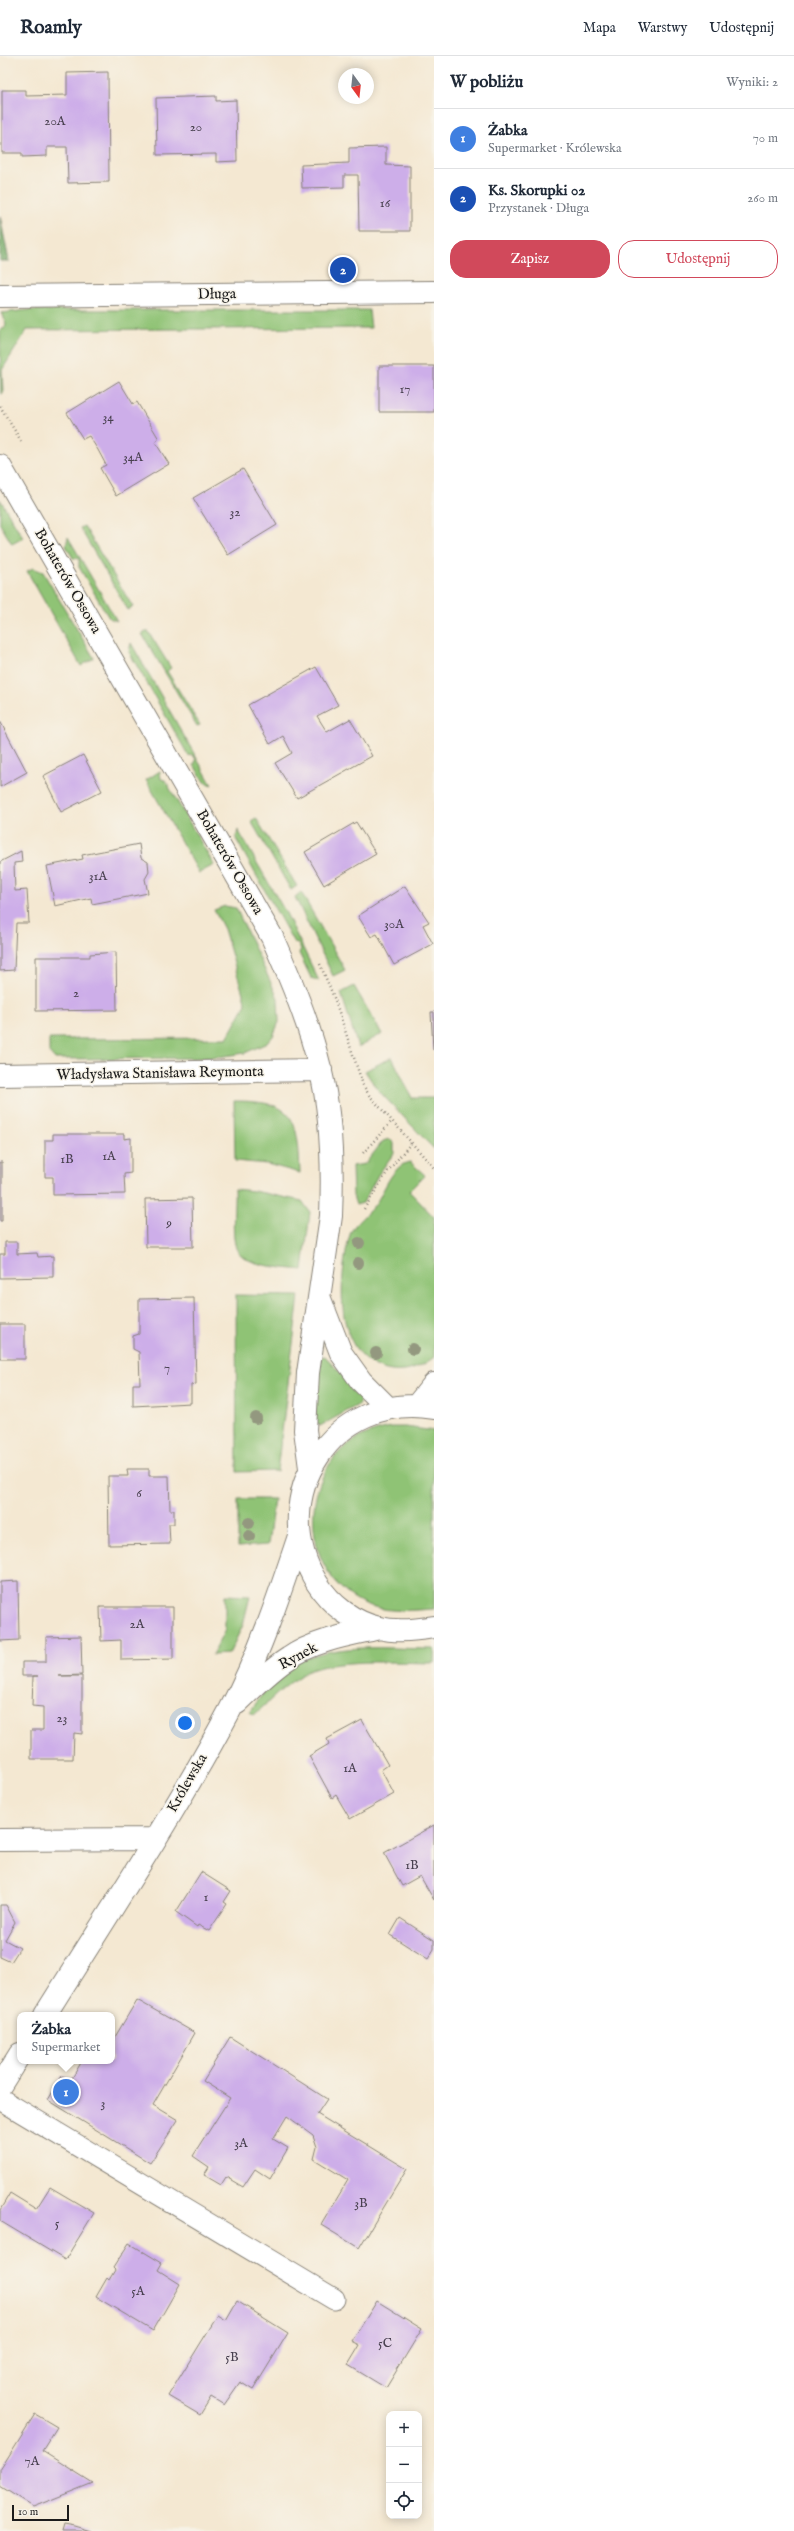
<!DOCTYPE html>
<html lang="pl">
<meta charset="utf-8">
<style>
:root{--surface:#fff;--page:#f2f2f3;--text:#1f2937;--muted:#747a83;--line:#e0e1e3;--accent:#d1495b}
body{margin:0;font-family:"IM FELL English",serif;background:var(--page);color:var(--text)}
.controls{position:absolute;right:12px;bottom:12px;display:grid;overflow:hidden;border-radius:8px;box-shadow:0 2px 10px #0003}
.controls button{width:36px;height:36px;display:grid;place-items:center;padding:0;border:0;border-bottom:1px solid var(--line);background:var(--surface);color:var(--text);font:20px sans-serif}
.compass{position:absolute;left:338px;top:12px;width:36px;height:36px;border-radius:50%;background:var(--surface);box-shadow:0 2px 10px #0003;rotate:165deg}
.scale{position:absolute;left:12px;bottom:10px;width:57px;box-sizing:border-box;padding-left:4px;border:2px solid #1c1c1c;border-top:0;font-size:11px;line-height:14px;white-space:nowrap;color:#1c1c1c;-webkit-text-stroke:3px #f7f3e8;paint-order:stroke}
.you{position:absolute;left:185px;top:1667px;width:14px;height:14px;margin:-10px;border:3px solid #fff;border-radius:50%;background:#1a73e8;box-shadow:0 0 0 6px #1a73e833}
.badge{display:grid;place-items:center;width:26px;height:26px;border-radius:50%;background:var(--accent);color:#fff;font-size:13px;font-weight:700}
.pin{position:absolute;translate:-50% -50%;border:2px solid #fff;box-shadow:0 1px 4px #0006}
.popup{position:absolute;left:17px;top:1956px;width:98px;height:52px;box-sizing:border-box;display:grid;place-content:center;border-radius:8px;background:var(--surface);filter:drop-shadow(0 1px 3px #0005);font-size:13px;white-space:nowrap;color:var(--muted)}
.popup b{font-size:15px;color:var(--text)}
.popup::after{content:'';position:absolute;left:50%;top:100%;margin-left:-8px;border:8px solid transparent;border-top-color:var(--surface)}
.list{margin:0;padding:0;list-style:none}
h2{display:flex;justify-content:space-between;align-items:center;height:52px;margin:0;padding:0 16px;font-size:17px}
h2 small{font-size:13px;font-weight:400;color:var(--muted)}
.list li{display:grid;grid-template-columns:26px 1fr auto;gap:12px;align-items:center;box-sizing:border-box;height:60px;padding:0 16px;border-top:1px solid var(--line)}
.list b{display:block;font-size:15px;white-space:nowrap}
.list p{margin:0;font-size:13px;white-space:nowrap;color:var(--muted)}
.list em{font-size:13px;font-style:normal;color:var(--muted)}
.actions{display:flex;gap:8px;padding:12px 16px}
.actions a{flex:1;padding:9px 0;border:1px solid var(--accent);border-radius:16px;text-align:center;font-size:14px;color:var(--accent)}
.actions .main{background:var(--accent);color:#fff}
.icon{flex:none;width:22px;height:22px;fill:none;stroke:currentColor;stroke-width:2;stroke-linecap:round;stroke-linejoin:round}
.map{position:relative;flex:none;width:434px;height:2475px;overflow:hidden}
header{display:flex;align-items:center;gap:24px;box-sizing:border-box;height:56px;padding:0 20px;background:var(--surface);border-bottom:1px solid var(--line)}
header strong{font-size:19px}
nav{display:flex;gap:22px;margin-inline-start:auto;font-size:14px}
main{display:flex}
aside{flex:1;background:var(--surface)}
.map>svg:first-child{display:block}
.green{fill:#8fc375;stroke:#567048}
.forest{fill:#73a966;stroke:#486241}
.building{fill:#cdaee9}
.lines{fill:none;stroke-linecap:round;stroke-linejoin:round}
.lane-casing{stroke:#888277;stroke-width:23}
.street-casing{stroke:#888277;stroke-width:24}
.path{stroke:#888277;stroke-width:2.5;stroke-dasharray:1 3;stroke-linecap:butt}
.lane{stroke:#fff;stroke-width:21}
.street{stroke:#fff;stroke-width:22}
.tree{fill:#93987f}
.labels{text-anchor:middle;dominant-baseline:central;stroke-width:3;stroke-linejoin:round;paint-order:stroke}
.number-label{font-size:13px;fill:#48404f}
.street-label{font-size:15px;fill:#1c1c1c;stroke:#f7f3e8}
</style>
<header>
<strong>Roamly</strong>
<nav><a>Mapa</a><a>Warstwy</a><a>Udostępnij</a></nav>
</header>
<main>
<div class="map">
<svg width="434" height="2475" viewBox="0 0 434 2475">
<rect width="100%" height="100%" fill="#f7f3e8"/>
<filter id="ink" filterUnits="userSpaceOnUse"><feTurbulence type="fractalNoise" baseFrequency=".025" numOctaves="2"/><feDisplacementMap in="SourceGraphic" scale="8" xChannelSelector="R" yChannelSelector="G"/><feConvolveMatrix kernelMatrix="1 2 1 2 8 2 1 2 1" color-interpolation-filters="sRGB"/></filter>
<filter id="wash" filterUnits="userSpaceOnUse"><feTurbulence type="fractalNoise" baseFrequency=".012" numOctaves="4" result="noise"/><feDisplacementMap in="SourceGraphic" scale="16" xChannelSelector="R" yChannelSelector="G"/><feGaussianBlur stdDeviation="0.9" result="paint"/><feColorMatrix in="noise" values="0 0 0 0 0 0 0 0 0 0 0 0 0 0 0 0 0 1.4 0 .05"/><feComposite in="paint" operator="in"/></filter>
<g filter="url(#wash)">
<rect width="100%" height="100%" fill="#f4e8d2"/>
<path class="green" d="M28,254H369L371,272L27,274L2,314L3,337L1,338L0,275L5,271L6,267L1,257Z
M0,443L23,482L12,488L0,468Z
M84,470L133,551L128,554L80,472Z
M68,481L117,565L109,562L79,511V503L73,502L66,490Z
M33,512L43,516L94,602L81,610L27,515Z
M148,575L171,612L167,615L200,669L197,670L142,578Z
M131,587L212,729L204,726L194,709L196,704L194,700L188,699L129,596Z
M160,715L161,723L165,724L214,809L199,817L146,724Z
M256,762L297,830L291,834L251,765Z
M238,774L286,857L319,925L311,922L299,897L301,893L298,888L294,887L236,783Z
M301,836L345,914L333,920L295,841Z
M225,850L236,852L278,942L279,966L273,980L267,987L245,997L211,1002L55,1003L49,996V983L227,982L246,948L224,873L214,854Z
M354,930L382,978L358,991L341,937Z
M392,1001L412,1042H434V1093L377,1033L365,1015Z
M234,1045C294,1045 298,1060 300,1117L267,1108L235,1105Z
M389,1083L394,1087V1097L378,1119L363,1147L356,1149L353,1140L352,1110L365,1108L383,1085Z
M410,1106L425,1119L409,1135L434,1161V1301C419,1313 402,1319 383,1313C333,1296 339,1223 349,1182C352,1166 370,1158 378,1144C385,1132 394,1108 410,1106Z
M234,1133L254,1135L302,1145L310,1156L303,1214C286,1212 243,1211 236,1192C231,1178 235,1148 234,1133Z
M236,1239L299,1240L277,1415L237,1416Z
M325,1300L362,1341L358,1349L320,1370L315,1366L316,1306L321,1301Z
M391,1371H406L434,1375V1553C413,1554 392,1557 371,1550C311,1530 297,1449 334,1402C348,1384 369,1375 391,1371Z
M238,1443H274L268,1489L238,1491Z
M225,1539L250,1540L243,1569L229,1598L212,1599L225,1574Z
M434,1593V1607C401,1607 327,1601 301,1619C284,1630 269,1646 254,1659L250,1656C259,1643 275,1618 289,1610C332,1585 387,1593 434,1593Z"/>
<path class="forest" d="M0,160L9,205H0Z"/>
<g id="blocks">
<path class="building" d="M108,16L109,126L68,127L67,91H47V100L22,101V97H2V34H26V40L67,39V17Z
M216,40V45L236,44L237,105L216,106V98L157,99L156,42Z
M386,91V109L410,110V175H359L358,119H344V131L302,132L301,109L349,107V92Z
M379,310H434V356H379Z
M119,325L133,348L137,346L159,383L155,386L169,408L116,440L100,412L106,409L98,394L89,380L83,383L67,357Z
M243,413L277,469L228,499L193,442Z
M316,611L338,649L317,660L327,676L350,663L372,700L297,742L275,707L292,697L283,680L270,688L248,649Z
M0,665L27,716L0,731Z
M83,699L102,735L61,756L43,720Z
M356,766L376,798L324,829L305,796Z
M139,788L141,802L148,806L149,816L145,823L148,837L92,848L91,842L55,850L47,810L83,803L82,799Z
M21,795L22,806L14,807L15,835L27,834L29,867H16L14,914L0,915V806Z
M405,830L429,866L423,869L433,888L394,909L377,878L371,881L358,860Z
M116,896L117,954L36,955V901H90V898Z
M431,956H434V994H433Z
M53,1078H124V1083L131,1082V1117L124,1118L125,1138L53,1139V1121H45V1084H53Z
M0,1106H2V1165H0Z
M192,1142L193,1191H146L145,1143Z
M5,1186H17V1198L37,1197L38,1201L53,1200V1221L0,1222V1198H5Z
M194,1242L196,1328L191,1329V1347L133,1350V1328H140L139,1296L133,1293V1280L139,1278V1243Z
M0,1268H25V1303H0Z
M127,1413H149V1420H169L170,1454H174V1468H169L170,1488L109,1489L108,1420H128Z
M18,1525L19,1584L0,1585V1526Z
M100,1551H173V1603L121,1604V1584L101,1585Z
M81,1580L82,1619L58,1620H82V1678L74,1677L73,1703H31V1674H43V1651L32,1650L33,1620H38H22V1606H46V1581Z
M362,1664L388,1709L381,1714L394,1738L350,1763L336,1739L332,1742L309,1700L329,1688L327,1683Z
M434,1769V1844L420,1820L402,1830L384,1797Z
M201,1816L231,1835L224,1846L227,1848L209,1875L198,1869L197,1871L176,1856Z
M0,1849H6L15,1866L5,1884L20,1892L11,1906L0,1901Z
M400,1862L434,1884V1893L428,1903L390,1879Z
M137,1944L195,1977L153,2049L178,2064L150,2107L48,2044L62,2020L71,2024L82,2005H112V1986Z
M230,1981L327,2043L317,2058L407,2113L359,2192L321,2169L348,2124L314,2103L317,2091L313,2079L287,2060L273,2083L288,2092L270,2123L255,2113L243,2131L226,2121L221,2129L204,2119L209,2111L193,2100L230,2042L203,2025Z
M50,2131L94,2157L65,2204L0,2165V2154L10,2137L36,2153Z
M129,2187L162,2207L158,2214L180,2228L153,2275L96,2241L107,2222L109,2224L115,2214L113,2212Z
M237,2245L288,2277L253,2334L240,2326L224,2349L211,2341L200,2359L168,2340L218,2259L226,2264Z
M377,2245L422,2273L386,2332L348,2309L360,2289L352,2285Z
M35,2358L57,2371L42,2395L93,2427L33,2451L0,2430V2414Z
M64,2468L75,2470L92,2475H62Z"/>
</g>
</g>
<g filter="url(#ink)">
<use href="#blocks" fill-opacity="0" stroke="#888277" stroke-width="1"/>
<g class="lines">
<defs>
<path id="lane" d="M0,2043L334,2243"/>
<path id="street" d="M0,240L434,236
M0,410L272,881C291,924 309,967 320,1012C332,1060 333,1111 331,1160L308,1317L305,1374L310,1412
M0,1019L321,1014
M320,1243L341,1297L361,1325L388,1352
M417,1349L434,1328
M434,1352C334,1334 264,1441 317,1527C331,1549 353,1566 379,1572C396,1576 417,1574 434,1571
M237,1647C254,1631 270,1614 289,1602C315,1584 349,1579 380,1572
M0,1784L155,1783
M45,1959C108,1858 174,1759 230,1654C259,1600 280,1537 299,1480
M0,2030L20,1998"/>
</defs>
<use href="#lane" class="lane-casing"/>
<use href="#street" class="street-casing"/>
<path class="path" d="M0,350L21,385
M320,908L335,944L363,1029L369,1039L434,1112
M363,1097L392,1065
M364,1153L388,1115L411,1087"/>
<use href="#lane" class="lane"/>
<use href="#street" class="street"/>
</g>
<g class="tree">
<circle cx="359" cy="1187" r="6"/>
<circle cx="358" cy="1207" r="6"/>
<circle cx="413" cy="1293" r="6"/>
<circle cx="376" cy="1297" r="6"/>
<circle cx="256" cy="1362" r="6"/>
<circle cx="249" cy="1467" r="6"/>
<circle cx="249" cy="1480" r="6"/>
</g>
</g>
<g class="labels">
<g class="number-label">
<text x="55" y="65">20A</text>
<text x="196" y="71">20</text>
<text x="385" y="147">16</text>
<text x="405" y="333">17</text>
<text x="108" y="361">34</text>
<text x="133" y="401">34A</text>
<text x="235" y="456">32</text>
<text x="98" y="820">31A</text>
<text x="394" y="868">30A</text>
<text x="76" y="937">2</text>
<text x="109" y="1100">1A</text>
<text x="67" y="1103">1B</text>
<text x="169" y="1167">9</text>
<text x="167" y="1312">7</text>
<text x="139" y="1437">6</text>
<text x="137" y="1568">2A</text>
<text x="62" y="1662">23</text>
<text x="350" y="1712">1A</text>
<text x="412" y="1809">1B</text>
<text x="206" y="1841">1</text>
<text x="103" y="2047">3</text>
<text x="241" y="2087">3A</text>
<text x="361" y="2147">3B</text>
<text x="57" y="2167">5</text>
<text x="138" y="2235">5A</text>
<text x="385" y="2287">5C</text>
<text x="232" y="2301">5B</text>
<text x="32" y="2405">7A</text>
</g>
<g class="street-label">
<text transform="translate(217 238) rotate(-1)">Długa</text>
<text transform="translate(68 525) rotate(60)">Bohaterów Ossowa</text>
<text transform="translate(230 806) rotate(60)">Bohaterów Ossowa</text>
<text transform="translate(160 1017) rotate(-1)">Władysława Stanisława Reymonta</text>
<text transform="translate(298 1600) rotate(-28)">Rynek</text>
<text transform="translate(187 1727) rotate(-60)">Królewska</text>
</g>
</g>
</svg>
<div class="controls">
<button>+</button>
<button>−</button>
<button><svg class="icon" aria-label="locate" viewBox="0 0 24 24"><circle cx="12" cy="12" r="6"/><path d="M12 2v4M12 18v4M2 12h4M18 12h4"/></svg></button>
</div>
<svg class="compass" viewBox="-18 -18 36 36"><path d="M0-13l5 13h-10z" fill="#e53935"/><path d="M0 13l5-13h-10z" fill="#747a83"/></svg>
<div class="scale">10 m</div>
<div class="you"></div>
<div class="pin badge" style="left:66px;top:2036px;background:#3f7fe0">1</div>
<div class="popup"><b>Żabka</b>Supermarket</div>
<div class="pin badge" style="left:343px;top:214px;background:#1a4fb4">2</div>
</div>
<aside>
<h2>W pobliżu<small>Wyniki: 2</small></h2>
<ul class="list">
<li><span class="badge" style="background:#3f7fe0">1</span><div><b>Żabka</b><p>Supermarket · Królewska</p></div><em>70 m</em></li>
<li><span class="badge" style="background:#1a4fb4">2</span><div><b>Ks. Skorupki 02</b><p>Przystanek · Długa</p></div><em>260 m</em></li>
</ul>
<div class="actions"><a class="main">Zapisz</a><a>Udostępnij</a></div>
</aside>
</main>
